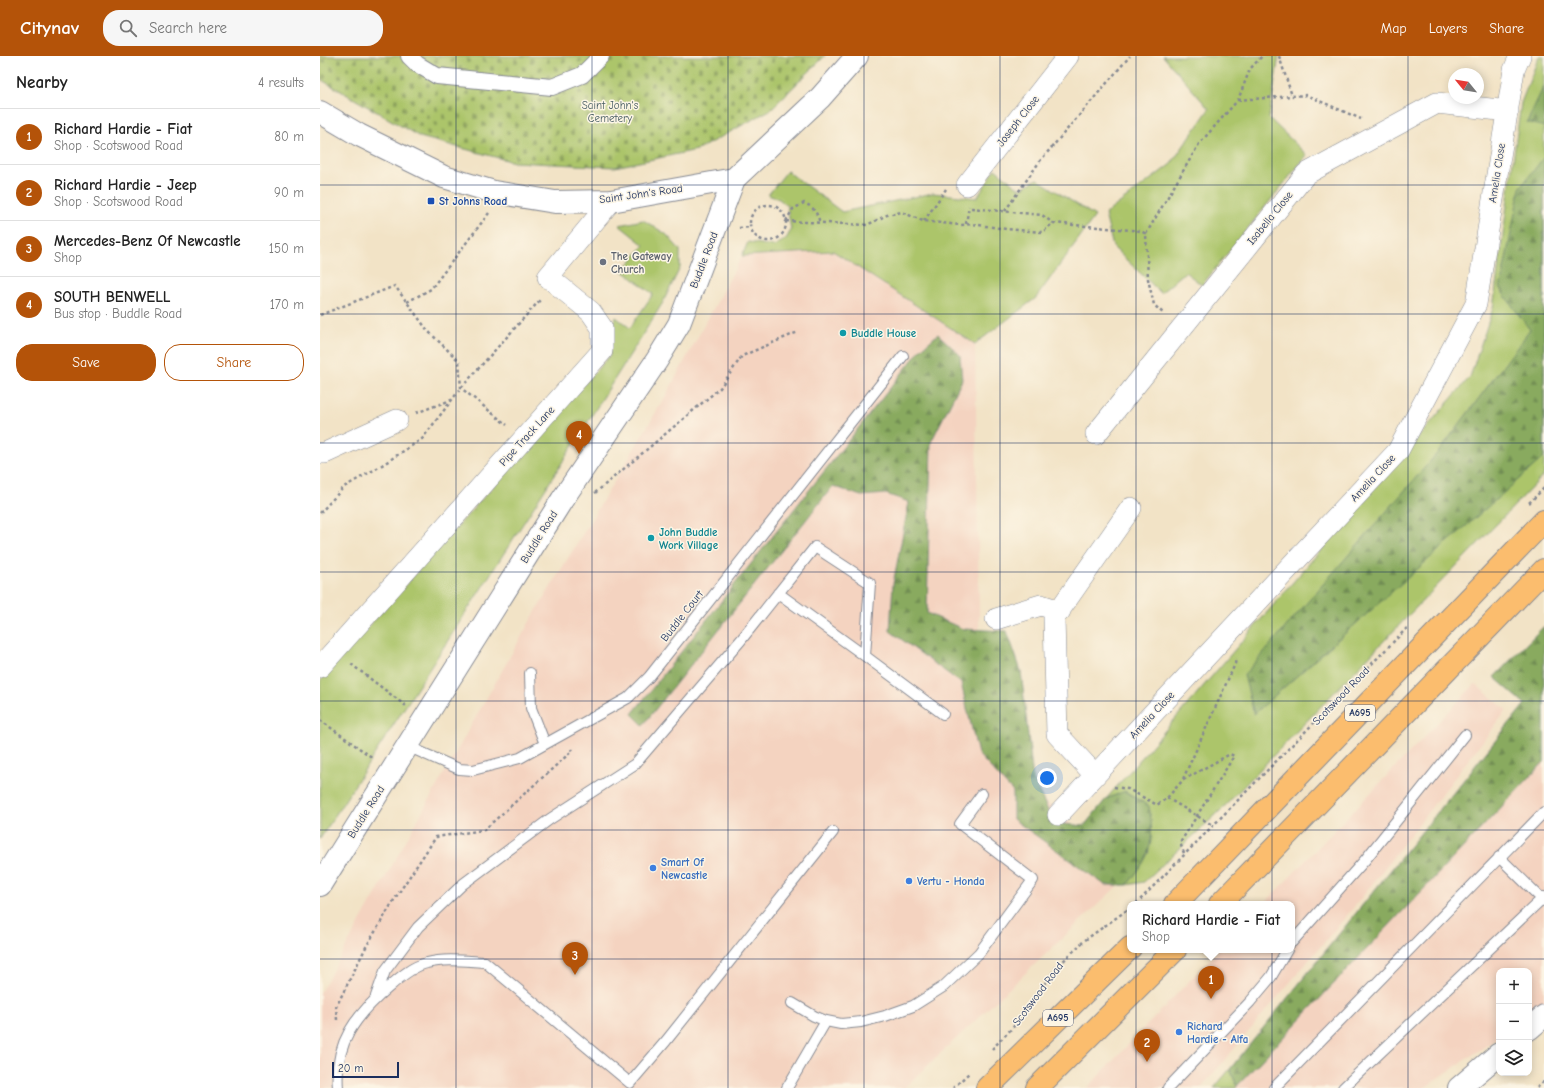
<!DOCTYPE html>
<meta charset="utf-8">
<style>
:root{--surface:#fff;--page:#f6f6f6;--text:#222;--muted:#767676;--line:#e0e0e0;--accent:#b45309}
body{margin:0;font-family:"Comic Neue",sans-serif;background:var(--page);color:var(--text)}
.controls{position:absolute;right:12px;bottom:12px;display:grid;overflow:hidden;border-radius:8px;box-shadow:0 2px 10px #0003}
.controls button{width:36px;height:36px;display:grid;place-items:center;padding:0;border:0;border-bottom:1px solid var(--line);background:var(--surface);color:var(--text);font:20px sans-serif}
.compass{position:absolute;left:1128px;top:12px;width:36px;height:36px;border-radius:50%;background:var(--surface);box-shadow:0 2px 10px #0003;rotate:300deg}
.scale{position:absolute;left:12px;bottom:10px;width:67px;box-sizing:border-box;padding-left:4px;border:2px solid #1b2f5e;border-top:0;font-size:11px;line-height:14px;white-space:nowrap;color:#1b2f5e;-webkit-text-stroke:3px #fcf5e5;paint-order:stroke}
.you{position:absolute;left:727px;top:722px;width:14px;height:14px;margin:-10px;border:3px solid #fff;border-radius:50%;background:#1a73e8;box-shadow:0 0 0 6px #1a73e833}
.badge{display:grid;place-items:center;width:26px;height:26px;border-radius:50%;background:var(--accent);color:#fff;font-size:13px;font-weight:700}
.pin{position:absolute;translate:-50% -33px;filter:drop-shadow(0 1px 2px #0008)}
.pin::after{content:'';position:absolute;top:21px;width:14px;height:12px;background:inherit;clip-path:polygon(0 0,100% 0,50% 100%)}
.popup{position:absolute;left:807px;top:845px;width:168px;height:52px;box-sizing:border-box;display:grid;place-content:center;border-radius:8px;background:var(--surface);filter:drop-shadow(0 1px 3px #0005);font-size:13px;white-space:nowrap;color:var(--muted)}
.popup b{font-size:15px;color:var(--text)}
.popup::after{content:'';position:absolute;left:50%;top:100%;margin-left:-8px;border:8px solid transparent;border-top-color:var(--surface)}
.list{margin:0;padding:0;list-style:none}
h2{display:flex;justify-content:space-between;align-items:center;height:52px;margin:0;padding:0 16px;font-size:17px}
h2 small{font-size:13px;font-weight:400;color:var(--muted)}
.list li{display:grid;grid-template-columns:26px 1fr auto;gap:12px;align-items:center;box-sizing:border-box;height:56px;padding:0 16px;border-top:1px solid var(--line)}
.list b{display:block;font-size:15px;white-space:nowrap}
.list p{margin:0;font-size:13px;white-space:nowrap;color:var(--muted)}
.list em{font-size:13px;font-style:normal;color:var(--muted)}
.actions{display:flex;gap:8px;padding:12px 16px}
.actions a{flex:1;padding:9px 0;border:1px solid var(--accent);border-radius:16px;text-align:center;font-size:14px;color:var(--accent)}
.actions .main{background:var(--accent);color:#fff}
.icon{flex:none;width:22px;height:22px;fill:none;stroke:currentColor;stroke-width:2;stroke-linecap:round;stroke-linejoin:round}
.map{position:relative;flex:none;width:1224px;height:1032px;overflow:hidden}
header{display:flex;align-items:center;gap:24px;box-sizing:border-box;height:56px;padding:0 20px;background:var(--accent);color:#fff}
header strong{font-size:19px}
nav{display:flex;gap:22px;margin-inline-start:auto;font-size:14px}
.search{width:280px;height:36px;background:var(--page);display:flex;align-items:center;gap:10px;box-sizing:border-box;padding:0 14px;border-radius:16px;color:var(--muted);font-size:15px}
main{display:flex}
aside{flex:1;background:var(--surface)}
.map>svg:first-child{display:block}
.built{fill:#f4d3c0}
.green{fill:#acc56b;stroke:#647a64}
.forest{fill:url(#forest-firs);stroke:#526c5e}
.cemetery{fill:url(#cemetery-stones);stroke:#647a64}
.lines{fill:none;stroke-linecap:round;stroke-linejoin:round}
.service-casing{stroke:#868992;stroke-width:12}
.pedestrian-casing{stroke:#868992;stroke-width:18}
.minor-casing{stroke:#868992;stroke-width:22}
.tertiary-casing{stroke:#868992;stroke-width:24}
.primary-casing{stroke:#868992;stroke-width:24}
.path{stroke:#868992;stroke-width:2.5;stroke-dasharray:3 3;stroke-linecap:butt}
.service{stroke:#fff;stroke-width:10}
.pedestrian{stroke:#fff;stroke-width:16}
.minor{stroke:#fff;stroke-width:21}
.tertiary{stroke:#fff;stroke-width:22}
.primary{stroke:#fbbd6e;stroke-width:22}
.grid{fill:none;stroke:#1b2f5e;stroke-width:1;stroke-opacity:0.55}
.transit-dot{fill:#1a4fb4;stroke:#fcf5e5;stroke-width:1.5}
.worship-dot{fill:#6b7280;stroke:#fcf5e5;stroke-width:1.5}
.culture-dot{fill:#0f9aa8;stroke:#fcf5e5;stroke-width:1.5}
.shop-dot{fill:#3f7fe0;stroke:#fcf5e5;stroke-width:1.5}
.labels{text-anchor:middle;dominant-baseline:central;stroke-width:3;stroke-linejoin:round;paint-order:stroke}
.shield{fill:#fcf5e5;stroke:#5e6a86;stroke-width:1}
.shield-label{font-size:10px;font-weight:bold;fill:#1b2f5e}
.park-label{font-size:11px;fill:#465c62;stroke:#fcf5e5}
.street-label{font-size:11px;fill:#1b2f5e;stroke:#fcf5e5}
.transit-label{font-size:11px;font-weight:bold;fill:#164399;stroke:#fcf5e5;text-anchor:start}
.worship-label{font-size:11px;font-weight:bold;fill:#5b616d;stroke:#fcf5e5;text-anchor:start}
.culture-label{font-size:11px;font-weight:bold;fill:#0d838f;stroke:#fcf5e5;text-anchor:start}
.shop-label{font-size:11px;font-weight:bold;fill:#366cbe;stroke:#fcf5e5;text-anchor:start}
</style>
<header>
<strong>Citynav</strong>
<div class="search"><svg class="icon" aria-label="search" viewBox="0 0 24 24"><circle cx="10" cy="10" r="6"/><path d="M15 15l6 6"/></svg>Search here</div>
<nav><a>Map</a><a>Layers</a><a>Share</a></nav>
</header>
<main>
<aside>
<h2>Nearby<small>4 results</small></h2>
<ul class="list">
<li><span class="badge">1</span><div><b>Richard Hardie - Fiat</b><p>Shop · Scotswood Road</p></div><em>80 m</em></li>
<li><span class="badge">2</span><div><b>Richard Hardie - Jeep</b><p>Shop · Scotswood Road</p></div><em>90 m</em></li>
<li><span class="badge">3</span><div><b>Mercedes-Benz Of Newcastle</b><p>Shop</p></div><em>150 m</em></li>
<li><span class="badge">4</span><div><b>SOUTH BENWELL</b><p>Bus stop · Buddle Road</p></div><em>170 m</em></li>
</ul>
<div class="actions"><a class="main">Save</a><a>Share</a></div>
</aside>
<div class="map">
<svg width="1224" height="1032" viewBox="0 0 1224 1032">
<defs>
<pattern id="forest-firs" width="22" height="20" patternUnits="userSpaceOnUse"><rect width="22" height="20" fill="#89aa5f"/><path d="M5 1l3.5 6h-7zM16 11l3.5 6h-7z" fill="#6f8b52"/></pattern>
<pattern id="cemetery-stones" width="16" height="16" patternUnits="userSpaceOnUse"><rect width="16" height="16" fill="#acc56b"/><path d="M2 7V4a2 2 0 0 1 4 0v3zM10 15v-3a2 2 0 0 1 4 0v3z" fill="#8ba05b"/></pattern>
</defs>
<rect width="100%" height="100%" fill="#fcf5e5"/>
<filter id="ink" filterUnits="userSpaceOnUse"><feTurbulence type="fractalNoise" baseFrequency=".025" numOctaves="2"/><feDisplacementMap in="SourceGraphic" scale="8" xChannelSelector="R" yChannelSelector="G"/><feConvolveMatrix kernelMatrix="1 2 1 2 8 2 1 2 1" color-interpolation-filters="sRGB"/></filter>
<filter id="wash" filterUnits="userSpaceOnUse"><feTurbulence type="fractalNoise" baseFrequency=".012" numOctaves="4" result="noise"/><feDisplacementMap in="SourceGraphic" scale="16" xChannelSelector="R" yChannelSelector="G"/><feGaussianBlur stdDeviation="0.9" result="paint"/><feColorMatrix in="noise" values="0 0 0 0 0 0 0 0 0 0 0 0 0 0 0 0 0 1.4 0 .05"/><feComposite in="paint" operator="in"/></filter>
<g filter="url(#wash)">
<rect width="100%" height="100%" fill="#f2e3c6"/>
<path class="built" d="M513,195L655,288L661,689L809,819L584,1032H0V937L209,567L344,343L422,200Z
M1155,628L1187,654L1039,845L881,1032H767L899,894H972V848H944Z
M1224,685V951L1209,961V915H1179V981L1104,1032H909Z"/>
<path class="green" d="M843,0H959L949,62L987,99L882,229L865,216L841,237L793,191L785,158L851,108L889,53Z
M1219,0H1224V419L900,755L824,826L807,829L815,818L829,796L786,743L1150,321L1173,252L1201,47Z
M675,113L700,133L717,123L775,160L716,242L655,288L513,195L422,200L428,186L454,190L466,183L471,174L467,150L459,143L448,139L467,115L522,156L613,137L657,142Z
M323,164L346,178L360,194V212L342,248L226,432L0,783V625L290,299L289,277L296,261L310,272L333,238L303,215L324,189L299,169Z
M910,1013L917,1030L916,1032H894Z"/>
<path class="forest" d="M1224,30V71L1207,66Z
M1224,101V401L934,658L924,619L1120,394L1210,274L1180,233L1200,132Z
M618,278L640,299L642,324L611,386L607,557L643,573L687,575L701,615L713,723L734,767L764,770L786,743L805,735L829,750C835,787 831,800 807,829H785L693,763V736L658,698L641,627L570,575L573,528L589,446L566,438L541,440L513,430L323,669L312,658L601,293Z
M1224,570V706L917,1030L910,1013L1205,648L1174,621Z"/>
<path class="cemetery" d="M0,0H505L450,54L377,94L295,111L194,106L100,81L0,23Z"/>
</g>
<g filter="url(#ink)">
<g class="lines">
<defs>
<path id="service" d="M545,600L623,658
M210,617L211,652L225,688
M87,690L139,713L153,714L200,702L308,642L329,621L583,300
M1179,801L1224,845
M972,886L1045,804L1145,679
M55,943L65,915L98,871L143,828L230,763L315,708L421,584L495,491L550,527L545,600L458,537
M472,947L494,960L506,965L521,968L541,966L565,960L593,950L623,931L659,897L713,824L640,768L662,738
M18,1032C14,987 36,959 69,931C80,921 93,910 107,907C126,902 146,905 165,906L310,1027L346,985L513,776
M467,1032L506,965
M848,1032L930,946L951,921L967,894
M954,1032L1224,756
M1023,1032L1224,841"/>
<path id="pedestrian" d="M89,0L97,8L117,20L232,31L262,19L281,0"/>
<path id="minor" d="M647,129L748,0
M776,378L986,118L1117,47L1188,55
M0,397H5L77,364
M676,563L721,549L740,555
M0,611L282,295V272L271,256L228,221L291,145
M775,719L737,678L734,562L811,452
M738,759L1078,395L1156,248L1194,14L1200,0"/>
<path id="tertiary" d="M0,56L39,79L124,121L174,136L235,146L291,145L414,123L500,42L537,0
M0,829L242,444L337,304L359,268L414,123
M1209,973L1224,960
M1139,1032L1179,998"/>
<path id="primary" d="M855,848L1224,465
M900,848L1224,514
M667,1032L810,892
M717,1032L855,894"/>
</defs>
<use href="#service" class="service-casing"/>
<use href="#pedestrian" class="pedestrian-casing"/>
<use href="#minor" class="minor-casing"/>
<use href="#tertiary" class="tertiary-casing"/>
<use href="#primary" class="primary-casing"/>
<path class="path" d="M959,0L972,40
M918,44L986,39L1041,63
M430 167a18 18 0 1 1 36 0a18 18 0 1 1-36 0Z
M651,152L722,159L733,167
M685,155L720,105L810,0
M466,165L547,169L567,159L582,156L603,165L640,169L652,168L686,173L723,176L733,167L821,175L826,178L828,223L834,249L844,258
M466,165L473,153L484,147C494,151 497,157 500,167
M604,165L626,133
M646,168L649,150
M419,172L430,171
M826,178L879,88L918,44L930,13L942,0
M87,246L111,233L169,157
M0,259L75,230L108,275L139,305L141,332L187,369
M96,357L131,344
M275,437L400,332L422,300L478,276
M1209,447L1224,432
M0,457L24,431L59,411L102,383L141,332L220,244
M31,608L86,650
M0,664L53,702
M863,723L915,608L916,602
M794,731L808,733L837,749L847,742L863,724L910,698L914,700L860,787L865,800
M847,742L894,770
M816,848L1087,572
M17,964L16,951L46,891L74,844L116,781L164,774L252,695L251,693
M672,993L698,966L735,913L765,884L810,852
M633,1032L649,1017
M1217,1032L1224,1025"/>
<use href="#service" class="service"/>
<use href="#pedestrian" class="pedestrian"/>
<use href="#minor" class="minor"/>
<use href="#tertiary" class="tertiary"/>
<use href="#primary" class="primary"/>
</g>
</g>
<path class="grid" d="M136,0V1032M272,0V1032M408,0V1032M544,0V1032M680,0V1032M816,0V1032M952,0V1032M1088,0V1032M0,129H1224M0,258H1224M0,387H1224M0,516H1224M0,645H1224M0,774H1224M0,903H1224"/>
<rect class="transit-dot" x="107" y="141" width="8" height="8" rx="2"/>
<circle class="worship-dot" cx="283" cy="206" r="4"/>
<g class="culture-dot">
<circle cx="523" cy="277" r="4"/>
<circle cx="331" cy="482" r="4"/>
</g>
<g class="shop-dot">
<circle cx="333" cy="812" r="4"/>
<circle cx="589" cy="825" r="4"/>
<circle cx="859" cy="976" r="4"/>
</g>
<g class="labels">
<g class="shield">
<rect x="1025" y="649" width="30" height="16" rx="3"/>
<rect x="723" y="954" width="30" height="16" rx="3"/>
</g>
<g class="shield-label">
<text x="1040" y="657">A695</text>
<text x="738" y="962">A695</text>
</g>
<g class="park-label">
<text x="290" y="49">Saint John's<tspan x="290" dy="13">Cemetery</tspan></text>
</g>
<g class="street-label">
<text transform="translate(698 65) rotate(-52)">Joseph Close</text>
<text transform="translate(1177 117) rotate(-81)">Amelia Close</text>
<text transform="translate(321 138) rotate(-8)">Saint John's Road</text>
<text transform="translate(950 162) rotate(-51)">Isabella Close</text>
<text transform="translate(384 204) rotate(-69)">Buddle Road</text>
<text transform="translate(207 380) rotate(-48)">Pipe Track Lane</text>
<text transform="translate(1053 422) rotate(-47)">Amelia Close</text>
<text transform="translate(219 481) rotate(-58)">Buddle Road</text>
<text transform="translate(362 560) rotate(-52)">Buddle Court</text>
<text transform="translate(1021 640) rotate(-46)">Scotswood Road</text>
<text transform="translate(832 659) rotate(-47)">Amelia Close</text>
<text transform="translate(46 756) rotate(-58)">Buddle Road</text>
<text transform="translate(718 938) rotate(-53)">Scotswood Road</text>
</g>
<g class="transit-label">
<text x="119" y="145">St Johns Road</text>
</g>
<g class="worship-label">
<text x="291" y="200">The Gateway<tspan x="291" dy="13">Church</tspan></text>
</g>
<g class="culture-label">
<text x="531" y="277">Buddle House</text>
<text x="339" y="476">John Buddle<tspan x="339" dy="13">Work Village</tspan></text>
</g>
<g class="shop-label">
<text x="341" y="806">Smart Of<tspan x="341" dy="13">Newcastle</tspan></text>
<text x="597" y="825">Vertu - Honda</text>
<text x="867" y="970">Richard<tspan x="867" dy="13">Hardie - Alfa</tspan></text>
</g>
</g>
</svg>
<div class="controls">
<button>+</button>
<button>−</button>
<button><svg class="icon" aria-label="layers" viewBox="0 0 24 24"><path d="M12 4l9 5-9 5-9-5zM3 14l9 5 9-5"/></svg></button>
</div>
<svg class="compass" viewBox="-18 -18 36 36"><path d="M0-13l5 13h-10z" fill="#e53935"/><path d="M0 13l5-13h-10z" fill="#767676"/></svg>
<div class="scale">20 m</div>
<div class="you"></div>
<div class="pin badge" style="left:891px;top:943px">1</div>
<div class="popup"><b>Richard Hardie - Fiat</b>Shop</div>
<div class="pin badge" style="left:827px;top:1006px">2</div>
<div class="pin badge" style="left:255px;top:919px">3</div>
<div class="pin badge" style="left:259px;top:398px">4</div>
</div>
</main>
